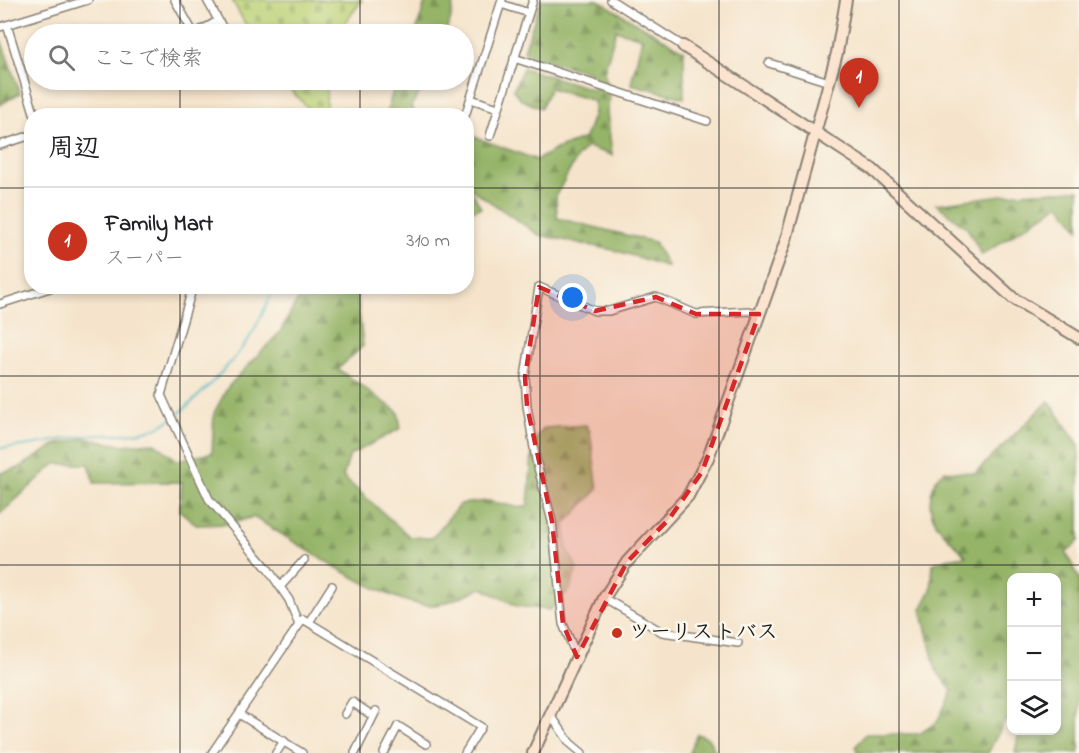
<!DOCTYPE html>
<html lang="ja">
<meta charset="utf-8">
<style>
:root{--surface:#fff;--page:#f6f6f6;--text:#202124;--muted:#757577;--line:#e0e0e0;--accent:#c8321e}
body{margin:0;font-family:"Indie Flower","Klee One",sans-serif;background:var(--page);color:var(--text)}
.controls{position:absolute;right:18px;bottom:18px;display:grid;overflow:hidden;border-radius:12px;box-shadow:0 3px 9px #0003}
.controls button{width:54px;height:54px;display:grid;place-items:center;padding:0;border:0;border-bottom:2px solid var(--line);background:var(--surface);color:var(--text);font:30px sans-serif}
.you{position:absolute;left:573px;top:298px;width:21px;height:21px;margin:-15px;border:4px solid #fff;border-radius:50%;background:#1a73e8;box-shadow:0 0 0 9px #1a73e833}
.badge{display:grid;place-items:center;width:39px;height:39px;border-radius:50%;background:var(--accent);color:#fff;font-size:20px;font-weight:700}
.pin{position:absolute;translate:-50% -50px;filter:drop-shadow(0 2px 3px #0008)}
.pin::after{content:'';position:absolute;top:32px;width:21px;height:18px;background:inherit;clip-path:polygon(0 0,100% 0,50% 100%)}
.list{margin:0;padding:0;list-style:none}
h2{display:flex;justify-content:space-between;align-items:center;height:78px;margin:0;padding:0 24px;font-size:26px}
h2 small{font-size:20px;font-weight:400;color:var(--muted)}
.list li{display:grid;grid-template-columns:39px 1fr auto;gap:18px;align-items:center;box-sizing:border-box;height:108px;padding:0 24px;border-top:2px solid var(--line)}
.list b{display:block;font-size:22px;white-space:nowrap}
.list p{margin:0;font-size:20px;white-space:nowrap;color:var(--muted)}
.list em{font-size:20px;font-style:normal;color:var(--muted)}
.icon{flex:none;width:33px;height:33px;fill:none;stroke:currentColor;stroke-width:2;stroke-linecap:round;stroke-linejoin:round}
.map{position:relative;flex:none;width:1079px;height:753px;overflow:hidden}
.search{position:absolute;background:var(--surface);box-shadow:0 3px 9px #0003;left:24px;top:24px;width:450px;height:66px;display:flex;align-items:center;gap:15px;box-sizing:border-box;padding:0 21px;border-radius:33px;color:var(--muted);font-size:22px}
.panel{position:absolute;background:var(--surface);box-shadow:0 3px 9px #0003;left:24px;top:108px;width:450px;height:186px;border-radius:24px}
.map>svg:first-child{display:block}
.forest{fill:url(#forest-firs);stroke:#586842;stroke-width:1.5}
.cemetery{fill:url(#cemetery-stones);stroke:#6c7749;stroke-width:1.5}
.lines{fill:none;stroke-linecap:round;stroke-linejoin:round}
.stream{stroke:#43b2bc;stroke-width:2}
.street-casing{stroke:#888074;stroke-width:10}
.secondary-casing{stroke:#888074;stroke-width:14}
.street{stroke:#fff;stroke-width:7}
.secondary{stroke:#fce5d0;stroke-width:10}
.marked{fill:#d62828;fill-opacity:0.2;stroke:#d62828;stroke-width:4.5;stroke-dasharray:12 8;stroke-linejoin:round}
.grid{fill:none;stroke:#1c1c1c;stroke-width:1.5;stroke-opacity:0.55}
.poi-dot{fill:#c8321e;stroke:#fbf7ec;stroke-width:2}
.labels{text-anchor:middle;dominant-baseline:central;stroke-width:5;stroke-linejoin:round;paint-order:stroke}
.poi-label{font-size:21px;font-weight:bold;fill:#1c1c1c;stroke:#fbf7ec;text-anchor:start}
</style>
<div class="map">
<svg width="1079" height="753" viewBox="0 0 1079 753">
<defs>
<pattern id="forest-firs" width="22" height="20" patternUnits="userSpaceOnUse" patternTransform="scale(1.5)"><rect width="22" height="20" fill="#95b467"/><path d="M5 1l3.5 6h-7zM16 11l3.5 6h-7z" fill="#799254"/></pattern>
<pattern id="cemetery-stones" width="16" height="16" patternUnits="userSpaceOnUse" patternTransform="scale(1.5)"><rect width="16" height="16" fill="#bcd276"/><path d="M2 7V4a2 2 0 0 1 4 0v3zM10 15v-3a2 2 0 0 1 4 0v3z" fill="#a1b466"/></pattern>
</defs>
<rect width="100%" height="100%" fill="#fbf7ec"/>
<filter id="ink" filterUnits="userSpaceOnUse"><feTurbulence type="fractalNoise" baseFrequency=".0167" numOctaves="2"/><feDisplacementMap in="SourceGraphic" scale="12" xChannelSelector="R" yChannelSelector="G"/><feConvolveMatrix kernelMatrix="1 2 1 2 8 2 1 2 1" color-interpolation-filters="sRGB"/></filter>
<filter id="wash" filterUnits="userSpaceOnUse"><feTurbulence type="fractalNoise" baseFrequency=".008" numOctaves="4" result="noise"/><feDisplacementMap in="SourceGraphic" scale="24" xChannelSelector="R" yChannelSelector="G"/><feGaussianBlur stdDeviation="1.35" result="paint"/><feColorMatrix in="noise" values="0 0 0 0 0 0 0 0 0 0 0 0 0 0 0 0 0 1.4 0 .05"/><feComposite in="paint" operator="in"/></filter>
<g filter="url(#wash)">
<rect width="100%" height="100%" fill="#f5e4cb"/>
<path class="forest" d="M426,0H454L450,22L444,34H415Z
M541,0H598L684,51V98L631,84L642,38L616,30L604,72L610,97L607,112L612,155L587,147L578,156L556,195L557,218L654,242L668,267L618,251L539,235L467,186V134L537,160L556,149L585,138L594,113V101L550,88L541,108L521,100L513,90L523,68L595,90L592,73L534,57L524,51Z
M0,37L20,93L0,105Z
M396,80H428L411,106L416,115H386Z
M467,189L474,195L481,208L467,212Z
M1079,190V229L1060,204L982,255L967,228L936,204L1017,193Z
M312,286L356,287L363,346L338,369L398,412L401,428L350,455L343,477L410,537L432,538L460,504L488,501L521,508L528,505L533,442L544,428L586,425L590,432L598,489L565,524L567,548L577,568L570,589L550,610L517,606L482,588C467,594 450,603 434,605C392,610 293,539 253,517L230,524L197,525L180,511L182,482L94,483L89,464H55L0,514V473L19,468L55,445L85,438L120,445L155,443L177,460L212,453L214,413L228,387L280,332L296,303Z
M1049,401L1079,445V541L1066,553L1079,578V753H1015L1019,731L1056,730V578H1012L1011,721L1006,719L988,753H857L856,746L866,734H919L937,722L952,691L936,670L921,609L931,590L933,564L946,559L966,556C948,536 923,521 932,491C935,482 936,477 944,471L975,473Z
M697,734L708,738L716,753H689Z"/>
<path class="cemetery" d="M232,0H362L348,19L341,34H251Z
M281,80H328L325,115H315Z"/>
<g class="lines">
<path class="stream" d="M0,448C27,447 51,441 77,437C104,433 130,437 155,428C181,419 232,363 248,340C259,323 267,304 275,286"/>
</g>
</g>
<g filter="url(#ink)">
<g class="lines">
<defs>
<path id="street" d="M175,0L194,34
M207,0L226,34
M611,0L683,46
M501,4L529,13
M7,25L35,116
M0,27L88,0
M194,34L218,21
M514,58L707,121
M769,63L829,82
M471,99L498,108
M465,116L502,0
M490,136L533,0
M0,145L32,135
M193,286L161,395L209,499L268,569L289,600L299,625
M0,304L56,286
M280,587L304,560
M604,598L662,632L738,643
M309,622L332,586
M577,657L563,624L552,521L536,460L527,406L525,377L539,287L595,311H609L656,297L696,314L749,311L759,314
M239,714L302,753
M345,714L352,702L373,716
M550,714L570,743L582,753
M212,753L303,619L481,727L465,753
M276,753L284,741
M355,753L376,711
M384,753L398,726L426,744"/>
<path id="secondary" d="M683,46L872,169L1013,298L1079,338
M533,753L604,598L627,562L688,496L708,458L785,243L837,53L846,0"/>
</defs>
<use href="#street" class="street-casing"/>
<use href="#secondary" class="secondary-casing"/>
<use href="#street" class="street"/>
<use href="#secondary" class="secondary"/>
</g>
</g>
<path class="marked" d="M539,287L595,311L656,297L696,314H759L702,472L669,519L627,562L577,657L563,624L552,521L527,406L525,377Z"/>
<path class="grid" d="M180,0V34M360,0V34M540,0V753M719,0V753M899,0V753M180,80V116M360,80V116M0,188H32M466,188H1079M180,286V753M360,286V753M0,376H1079M0,565H1079"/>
<circle class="poi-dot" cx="617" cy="633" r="6"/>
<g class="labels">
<g class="poi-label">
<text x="629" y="633">ツーリストバス</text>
</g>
</g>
</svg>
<div class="controls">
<button>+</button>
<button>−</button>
<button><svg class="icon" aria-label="layers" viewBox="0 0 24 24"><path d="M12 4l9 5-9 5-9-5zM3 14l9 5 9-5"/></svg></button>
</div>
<div class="you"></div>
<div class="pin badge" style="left:859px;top:108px">1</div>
<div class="search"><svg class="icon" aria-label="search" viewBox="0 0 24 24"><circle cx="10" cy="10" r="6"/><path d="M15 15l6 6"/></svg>ここで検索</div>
<section class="panel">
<h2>周辺<small></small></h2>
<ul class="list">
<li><span class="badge">1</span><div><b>Family Mart</b><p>スーパー</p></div><em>310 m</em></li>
</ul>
</section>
</div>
